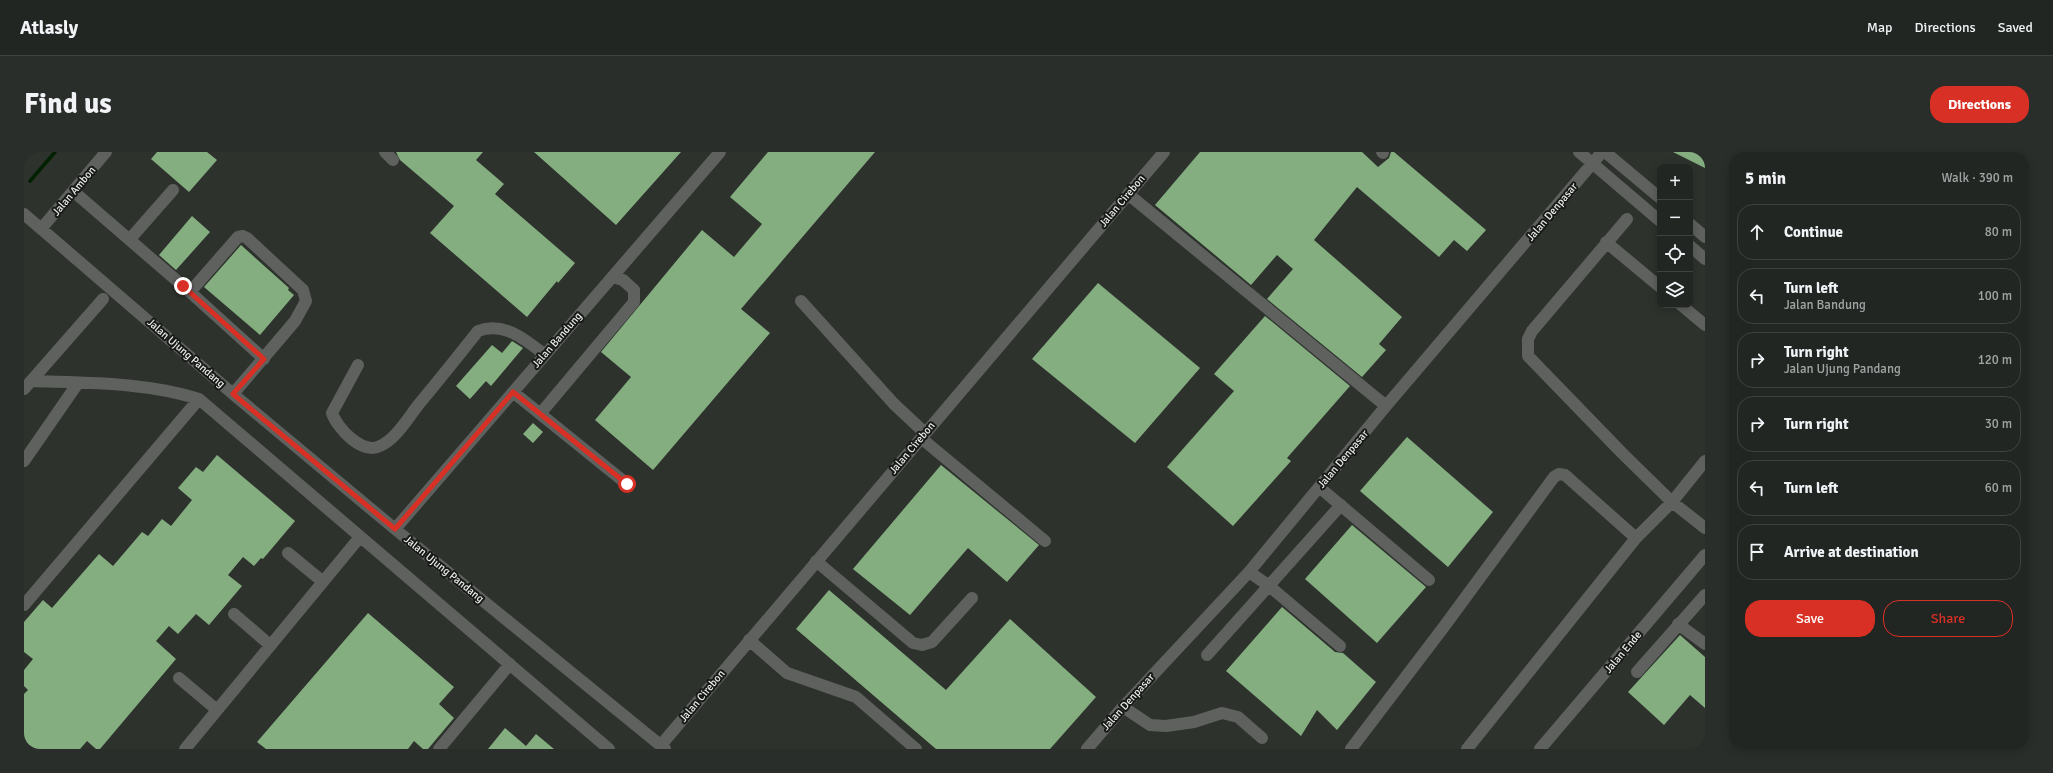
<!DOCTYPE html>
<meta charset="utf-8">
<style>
:root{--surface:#222622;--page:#2a2e2a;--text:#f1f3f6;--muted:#a2a5a5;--line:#3f4340;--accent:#d93025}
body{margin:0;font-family:Signika,sans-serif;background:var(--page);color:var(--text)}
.controls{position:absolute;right:12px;top:12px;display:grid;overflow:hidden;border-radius:8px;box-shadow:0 2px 10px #0003}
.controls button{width:36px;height:36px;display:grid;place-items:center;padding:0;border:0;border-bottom:1px solid var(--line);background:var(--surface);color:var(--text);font:20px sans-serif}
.stop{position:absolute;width:12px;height:12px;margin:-9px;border:3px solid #d93025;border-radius:50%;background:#fff}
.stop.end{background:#d93025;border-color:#fff;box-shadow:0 1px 4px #0008}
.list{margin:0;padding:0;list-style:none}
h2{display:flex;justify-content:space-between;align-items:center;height:52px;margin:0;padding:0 16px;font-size:17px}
h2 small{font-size:13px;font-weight:400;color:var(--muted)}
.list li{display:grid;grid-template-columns:26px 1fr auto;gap:12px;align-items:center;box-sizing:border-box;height:56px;margin:0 8px 8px;padding:0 8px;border:1px solid var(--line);border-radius:16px}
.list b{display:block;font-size:15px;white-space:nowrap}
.list p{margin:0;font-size:13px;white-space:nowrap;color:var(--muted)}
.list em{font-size:13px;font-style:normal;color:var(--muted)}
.actions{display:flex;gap:8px;padding:12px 16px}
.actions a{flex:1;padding:9px 0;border:1px solid var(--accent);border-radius:16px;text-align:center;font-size:14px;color:var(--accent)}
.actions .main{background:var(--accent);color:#fff}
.icon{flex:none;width:22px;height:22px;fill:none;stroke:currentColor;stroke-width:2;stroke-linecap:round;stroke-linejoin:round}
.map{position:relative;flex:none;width:1681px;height:597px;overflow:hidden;border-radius:16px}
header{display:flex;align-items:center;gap:24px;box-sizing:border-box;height:56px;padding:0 20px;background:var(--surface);border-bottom:1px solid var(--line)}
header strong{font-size:19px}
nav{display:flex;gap:22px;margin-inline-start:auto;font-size:14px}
.intro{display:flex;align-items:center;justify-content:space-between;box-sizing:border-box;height:96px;padding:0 24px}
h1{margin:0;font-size:28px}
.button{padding:10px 18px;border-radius:16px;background:var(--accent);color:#fff;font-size:14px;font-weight:700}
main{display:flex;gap:24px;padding:0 24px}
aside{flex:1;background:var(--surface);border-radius:16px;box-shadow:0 2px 10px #0003}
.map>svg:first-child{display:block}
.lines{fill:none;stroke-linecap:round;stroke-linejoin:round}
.stream{stroke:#002100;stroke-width:3.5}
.building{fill:#84ae80}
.minor{stroke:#5f615f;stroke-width:12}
.route{stroke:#d93025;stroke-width:5}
.labels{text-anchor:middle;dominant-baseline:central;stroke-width:4;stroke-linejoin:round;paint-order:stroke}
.street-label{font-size:11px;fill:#eaedea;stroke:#171917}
</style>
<header>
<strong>Atlasly</strong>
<nav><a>Map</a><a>Directions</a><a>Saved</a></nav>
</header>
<div class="intro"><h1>Find us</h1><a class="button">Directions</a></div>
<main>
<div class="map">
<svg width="1681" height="597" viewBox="0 0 1681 597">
<rect width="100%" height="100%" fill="#2e322d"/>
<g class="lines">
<path class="stream" d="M6,29L31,0"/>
</g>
<path class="building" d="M133,0H183L193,8L165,40L127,7Z
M372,0H459L452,8L480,32L471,42L551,111L534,131L533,129L503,165L406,81L430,54L376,8Z
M510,0H657L592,73Z
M744,0H851L717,157L746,181L629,318L571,268L607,225L577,200L678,78L710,105L738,72L706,45Z
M1176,0H1338L1354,15L1365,6L1367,0H1370L1462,78L1443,99L1430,88L1415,105L1333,35L1290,88L1378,165L1355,192L1362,198L1338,225L1243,147L1269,117L1253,103L1227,133L1131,53Z
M1649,0H1681V16Z
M168,64L186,80L152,118L135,103Z
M217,93L265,136L264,138L270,143L236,183L180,135Z
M1074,131L1176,216L1111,291L1008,207Z
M1241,164L1326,234L1263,306L1267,309L1209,374L1143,315L1210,239L1190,222Z
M488,189L499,196L467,234L462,229L446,247L432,234L468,193L478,201Z
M509,271L519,280L509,291L499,282Z
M1383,285L1469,360L1424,415L1336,339Z
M193,303L271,369L239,407L237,406L230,414L219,405L204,423L218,434L185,473L172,462L154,482L145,474L132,489L152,507L76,597H72L63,589L56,597H0V542L4,538L0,534V518L9,507L0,500V470L19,448L28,456L75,402L89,414L118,380L124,384L138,367L147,374L168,348L154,336L172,315L179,320Z
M917,313L1015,393L983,430L944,396L886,463L829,417Z
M1328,373L1402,435L1353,491L1281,427Z
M805,438L922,538L986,467L1072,545L1026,597H912L772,477Z
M1258,455L1311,500L1319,501L1352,530L1313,578L1293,558L1277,584L1202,519Z
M344,461L430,535L415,552L430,566L404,597H399L390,589L384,597H242L233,590Z
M1656,483L1681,505V556L1666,543L1640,573L1604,540Z
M481,576L502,594L512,582L530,597H464Z"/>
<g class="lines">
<path class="minor" d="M361,0L369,8
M1358,0L1359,1
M1555,0L1636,69
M1581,0L1636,46
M49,39L166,140L214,85L219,84L223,86L279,138L282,149L271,169L209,242
M1104,42L1362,254
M0,62L209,242L371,377L641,597
M1603,67L1508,179L1504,187V204L1598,301L1648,350L1681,376
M1666,72L1681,85
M17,77L82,0
M106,87L149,38
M1582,90L1636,135
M1666,94L1681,107
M166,140L240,207
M777,149L870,252L901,281
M1657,153L1681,173
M334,213L308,261C313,276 338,303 356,294C372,287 384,266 395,252C415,228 435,203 454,179C480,169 502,188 521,203
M8,229C63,231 122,230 175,247L585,597
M0,237L79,147
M489,240L603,332
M516,262L610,150V138L599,128L589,125
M897,286L1021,389
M0,309L54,231
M1295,335L1405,428
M371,377L696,0
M264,401L298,429
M792,409L889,491L898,493L908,490L948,446
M1225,420L1244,433L1316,494
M0,453L175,247
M210,462L246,493
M1654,472L1681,492
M725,488L763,521L832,545L892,597
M1183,503L1317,353
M1613,520L1681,443
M155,526L193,558
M1099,555L1126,573L1142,574L1170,570L1198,561L1214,565L1238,586
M637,593L1140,0
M161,597L336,385
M415,597L486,512
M1063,597L1099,555L1225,420L1362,254L1578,0
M1327,597L1419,476L1530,325L1535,322L1541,323L1612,386L1648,350L1681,309
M1443,597L1612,386
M1516,597L1681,403"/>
</g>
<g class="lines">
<path class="route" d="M159,134L240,207L209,242L371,377L489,240L603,332"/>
</g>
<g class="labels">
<g class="street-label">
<text transform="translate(50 39) rotate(-50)">Jalan Ambon</text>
<text transform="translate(1098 49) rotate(-50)">Jalan Cirebon</text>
<text transform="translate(1528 60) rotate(-50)">Jalan Denpasar</text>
<text transform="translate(533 188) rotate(-49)">Jalan Bandung</text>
<text transform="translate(162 201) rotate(41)">Jalan Ujung Pandang</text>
<text transform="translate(888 296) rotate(-50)">Jalan Cirebon</text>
<text transform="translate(1319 307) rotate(-50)">Jalan Denpasar</text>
<text transform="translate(420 417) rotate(39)">Jalan Ujung Pandang</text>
<text transform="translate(1599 500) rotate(-50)">Jalan Ende</text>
<text transform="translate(678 544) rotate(-50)">Jalan Cirebon</text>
<text transform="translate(1104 550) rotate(-48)">Jalan Denpasar</text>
</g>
</g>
</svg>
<div class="controls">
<button>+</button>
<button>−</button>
<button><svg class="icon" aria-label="locate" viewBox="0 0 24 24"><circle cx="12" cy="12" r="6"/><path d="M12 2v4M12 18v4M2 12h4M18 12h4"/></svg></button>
<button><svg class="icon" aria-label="layers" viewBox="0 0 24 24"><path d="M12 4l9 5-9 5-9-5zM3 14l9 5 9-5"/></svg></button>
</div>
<div class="stop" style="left:603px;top:332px"></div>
<div class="stop end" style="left:159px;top:134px"></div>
</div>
<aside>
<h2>5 min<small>Walk · 390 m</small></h2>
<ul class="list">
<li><svg class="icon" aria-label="ahead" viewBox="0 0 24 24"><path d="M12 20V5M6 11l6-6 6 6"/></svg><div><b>Continue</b></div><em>80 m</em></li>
<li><svg class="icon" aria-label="left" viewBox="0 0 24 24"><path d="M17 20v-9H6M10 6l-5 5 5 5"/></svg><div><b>Turn left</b><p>Jalan Bandung</p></div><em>100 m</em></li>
<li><svg class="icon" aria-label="right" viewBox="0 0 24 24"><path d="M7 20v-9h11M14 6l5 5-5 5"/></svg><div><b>Turn right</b><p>Jalan Ujung Pandang</p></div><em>120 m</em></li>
<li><svg class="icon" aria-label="right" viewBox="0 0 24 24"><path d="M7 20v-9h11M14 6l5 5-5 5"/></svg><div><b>Turn right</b></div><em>30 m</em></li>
<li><svg class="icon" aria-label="left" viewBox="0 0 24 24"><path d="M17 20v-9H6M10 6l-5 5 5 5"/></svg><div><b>Turn left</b></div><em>60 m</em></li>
<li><svg class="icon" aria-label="arrive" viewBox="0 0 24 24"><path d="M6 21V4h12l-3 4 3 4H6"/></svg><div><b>Arrive at destination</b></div></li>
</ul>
<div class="actions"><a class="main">Save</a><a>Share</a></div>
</aside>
</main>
